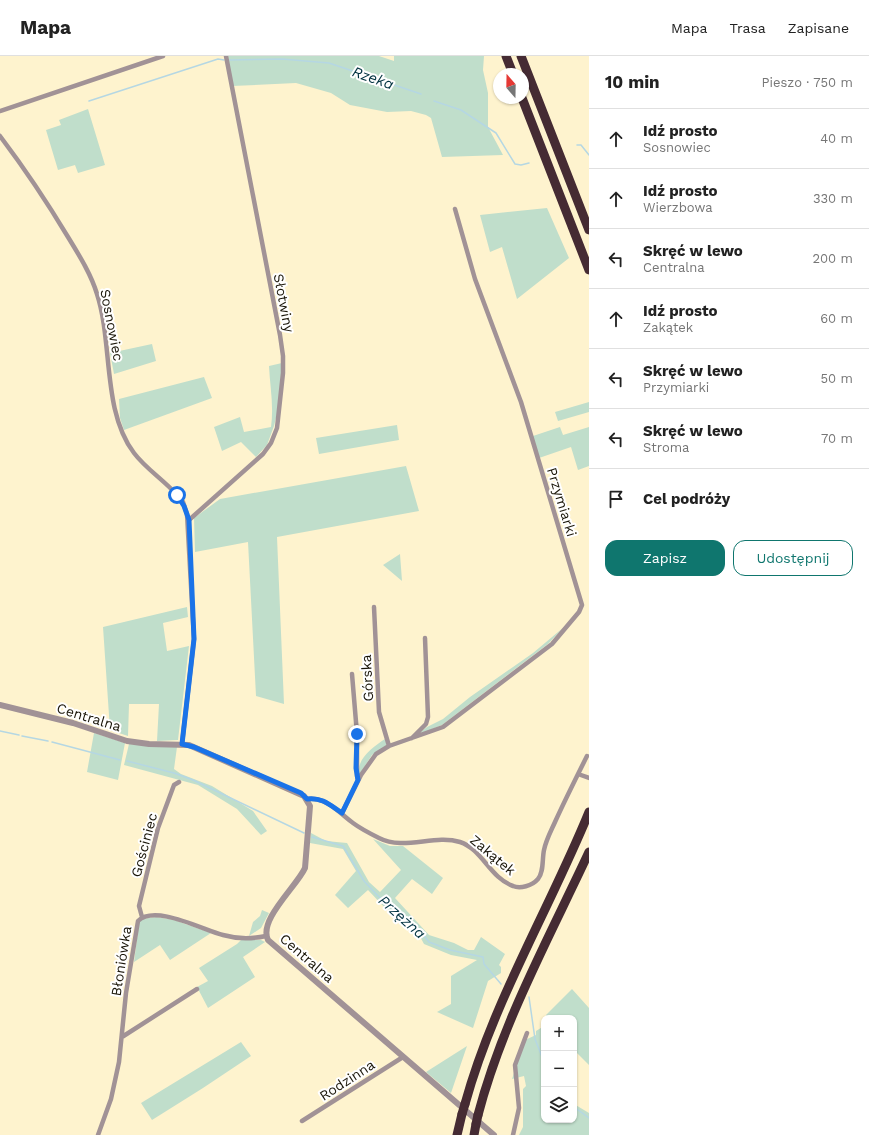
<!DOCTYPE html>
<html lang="pl">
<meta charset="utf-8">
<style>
:root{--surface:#fff;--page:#f2f2f2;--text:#222;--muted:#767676;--line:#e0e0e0;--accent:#0f766e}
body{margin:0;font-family:"Work Sans",sans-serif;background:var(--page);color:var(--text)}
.controls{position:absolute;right:12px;bottom:12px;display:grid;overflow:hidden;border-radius:8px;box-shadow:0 1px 3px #0004}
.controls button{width:36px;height:36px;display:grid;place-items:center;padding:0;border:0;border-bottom:1px solid var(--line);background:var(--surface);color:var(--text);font:20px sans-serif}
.compass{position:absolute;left:493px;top:12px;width:36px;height:36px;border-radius:50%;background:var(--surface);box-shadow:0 1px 3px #0004;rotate:340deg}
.stop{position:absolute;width:12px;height:12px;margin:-9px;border:3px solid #1a73e8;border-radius:50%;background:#fff}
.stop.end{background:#1a73e8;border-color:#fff;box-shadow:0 1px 4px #0008}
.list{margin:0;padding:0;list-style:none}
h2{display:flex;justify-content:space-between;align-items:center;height:52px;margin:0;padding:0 16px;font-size:17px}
h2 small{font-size:13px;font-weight:400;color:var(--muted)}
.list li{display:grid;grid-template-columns:26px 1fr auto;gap:12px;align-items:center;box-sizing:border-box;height:60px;padding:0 16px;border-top:1px solid var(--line)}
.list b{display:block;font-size:15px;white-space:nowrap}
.list p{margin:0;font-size:13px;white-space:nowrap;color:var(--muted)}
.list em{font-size:13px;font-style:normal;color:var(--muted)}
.actions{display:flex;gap:8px;padding:12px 16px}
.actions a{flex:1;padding:9px 0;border:1px solid var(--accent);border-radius:12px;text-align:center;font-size:14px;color:var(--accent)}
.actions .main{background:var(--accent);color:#fff}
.icon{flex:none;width:22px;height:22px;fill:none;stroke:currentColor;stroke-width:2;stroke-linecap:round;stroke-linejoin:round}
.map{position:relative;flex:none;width:589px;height:1079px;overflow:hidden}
header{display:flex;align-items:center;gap:24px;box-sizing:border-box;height:56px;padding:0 20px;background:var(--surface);border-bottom:1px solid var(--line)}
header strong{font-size:19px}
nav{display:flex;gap:22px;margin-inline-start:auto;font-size:14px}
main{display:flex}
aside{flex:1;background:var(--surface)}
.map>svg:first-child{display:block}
.green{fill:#c0decb}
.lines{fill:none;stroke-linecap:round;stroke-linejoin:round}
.stream{stroke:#b5d7e3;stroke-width:1.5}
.minor{stroke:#a19296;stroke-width:4.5}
.tertiary{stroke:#a19296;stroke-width:6}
.motorway{stroke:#452b33;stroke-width:9}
.motorway-bridge{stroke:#452b33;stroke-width:9}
.route{stroke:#1a73e8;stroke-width:5}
.labels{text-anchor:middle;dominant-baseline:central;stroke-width:4;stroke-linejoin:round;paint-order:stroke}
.street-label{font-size:14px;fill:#1a1609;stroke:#fff}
.water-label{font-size:15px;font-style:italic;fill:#003240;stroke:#fff}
</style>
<header>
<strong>Mapa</strong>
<nav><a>Mapa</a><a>Trasa</a><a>Zapisane</a></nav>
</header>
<main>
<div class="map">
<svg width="589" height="1079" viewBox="0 0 589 1079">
<rect width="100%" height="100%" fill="#fef3ce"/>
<path class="green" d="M228,0H379L394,5V0H484L483,14L488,37V71L503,99L442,101L431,62L426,59L411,55L387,56L350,49L331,37L296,27L232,30Z
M88,53L105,109L78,117L75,109L58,114L46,74L61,69L59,64Z
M547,152L569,202L517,243L502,191L490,196L480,159Z
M152,288L156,305L114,318L110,297Z
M282,307L278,354L274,370L267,389L256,401L241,386L222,395L214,371L240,361L244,376L271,371C274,350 270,331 269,310Z
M204,321L212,342L124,374L120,362L119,343Z
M589,346V356L558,365L555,356Z
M397,369L399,384L319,398L316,382Z
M560,371L563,379L589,371V410L578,414L571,391L539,402L533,380Z
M406,410L419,455L277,481L284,648L256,640L248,486L195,496L194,462L220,443Z
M400,498L402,525L383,509Z
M187,551L188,561L163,567L167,595L189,590L178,684L157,685L159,648H129L128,680L110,674L103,571Z
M564,571L548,588L442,669L415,680L427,671L443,663L470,641L533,597Z
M94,677L125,687L118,724L87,716Z
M385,683L387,689L372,699L359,719C356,703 373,691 385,683Z
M129,688L177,691L174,713L181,718L212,730L253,755L267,775L261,779L237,753L198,729L124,709Z
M311,777L326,785L347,787L369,826L380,836L401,814L373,783L390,790H403L443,822L432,838L412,823L395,842L429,879L454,887L468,894H474L481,881L505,898L499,909L501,911V917L488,925L473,972L437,956L451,948V920L477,904L451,899L424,888L416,873L403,866L385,852L368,834L348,852L335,839L356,815L343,793L310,787Z
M262,854L269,857L261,872L249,880L253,866L260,860Z
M156,861L174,864L211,877L170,904L160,889L134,906L139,867L142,863Z
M242,883L261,884L265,886L243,901L255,921L208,952L197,931L208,925L199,912L237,888Z
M572,933L589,952V1009L574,994V962H546V959Z
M544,970V1064H574V1048L589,1057V1079H519L523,1071V1033L526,1030L524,1020L512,1023L525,984L536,979V975Z
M241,986L251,1000L203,1032L152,1064L141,1047Z
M467,990L451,1037L426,1016Z"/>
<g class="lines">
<path class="stream" d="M230,4L282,3L329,7L421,38
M89,45L218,3L224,4
M434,45L461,54L496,77L515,108L521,109L529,107
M577,89H581L589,99
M0,675L19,679
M22,680L48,685
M52,686L120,704
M127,705L174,717L193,724L304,777
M312,781L343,790L364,825L378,840L421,876L429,886L450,894L483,901L484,908L501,928
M529,941L535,983L544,1006
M574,1051L589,1062"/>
<path class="minor" d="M0,55L163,0
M0,80C25,113 47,146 68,181C79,199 91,218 97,238C113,287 102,355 134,397C146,413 164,424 177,439L183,446L187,458L194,583L182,688
M189,464L263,398L271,387L277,372L283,317V300L280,279L226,0
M374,551L379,656L389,690
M352,618L357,678V720L358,724
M412,682L426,668L428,661L425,582
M578,718L589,722
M307,743C327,741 338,756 353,767C361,773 371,778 379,782C404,795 434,778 460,786C482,793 490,822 513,830C520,833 532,830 538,823C544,816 542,803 544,794C546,784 551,775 555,766C565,744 576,722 587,700
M342,757L361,719L376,698L389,690L443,671L552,588L579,556L582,549L521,346L475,223L455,153
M142,861L139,850L158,772L174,729L179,726
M122,981L197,933
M302,1065L403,1001
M98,1079L111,1043L119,1006L126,937L138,865C155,848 203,874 223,879C237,883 252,883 266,880
M513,1079L519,1052L515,1009L527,977"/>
<path class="tertiary" d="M0,649L73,667L127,685L149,688L189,689L304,740L310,750L305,812C297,830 258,864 268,884L494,1079"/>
<path class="motorway" d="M506,0L513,18
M521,0L589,174
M522,42L589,214
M465,1048C493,946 549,854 589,756
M478,1059C502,967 549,882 589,796
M457,1079L462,1058
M474,1079L476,1068"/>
<path class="motorway-bridge" d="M462,1058L465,1048
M476,1068L478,1059"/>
</g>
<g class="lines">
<path class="route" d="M177,439L184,450L189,464L194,583L182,688L194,691L301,737L307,743C322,741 330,749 342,757L358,724L356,712L357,678"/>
</g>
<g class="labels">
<g class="street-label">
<text transform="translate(284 247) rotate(79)">Słotwiny</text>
<text transform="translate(112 269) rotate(79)">Sosnowiec</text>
<text transform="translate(562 446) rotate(73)">Przymiarki</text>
<text transform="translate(367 622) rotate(-93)">Górska</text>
<text transform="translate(89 661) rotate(17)">Centralna</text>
<text transform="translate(144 789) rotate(-75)">Gościniec</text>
<text transform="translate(493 799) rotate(40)">Zakątek</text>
<text transform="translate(307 902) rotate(41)">Centralna</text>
<text transform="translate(121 905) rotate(-81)">Błoniówka</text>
<text transform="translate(347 1024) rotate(-33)">Rodzinna</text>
</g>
<g class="water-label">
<text transform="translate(373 22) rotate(19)">Rzeka</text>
<text transform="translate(402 861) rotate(42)">Przężna</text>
</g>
</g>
</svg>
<div class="controls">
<button>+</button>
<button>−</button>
<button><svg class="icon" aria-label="layers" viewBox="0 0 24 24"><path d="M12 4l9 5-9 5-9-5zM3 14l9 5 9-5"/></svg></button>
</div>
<svg class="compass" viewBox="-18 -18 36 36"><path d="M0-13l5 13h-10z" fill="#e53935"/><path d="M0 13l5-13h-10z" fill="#767676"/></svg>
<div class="stop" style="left:177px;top:439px"></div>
<div class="stop end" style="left:357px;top:678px"></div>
</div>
<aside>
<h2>10 min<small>Pieszo · 750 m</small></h2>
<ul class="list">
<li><svg class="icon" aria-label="ahead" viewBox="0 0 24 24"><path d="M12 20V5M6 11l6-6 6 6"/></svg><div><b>Idź prosto</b><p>Sosnowiec</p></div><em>40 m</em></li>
<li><svg class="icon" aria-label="ahead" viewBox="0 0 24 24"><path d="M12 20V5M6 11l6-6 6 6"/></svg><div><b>Idź prosto</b><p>Wierzbowa</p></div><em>330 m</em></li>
<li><svg class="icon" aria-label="left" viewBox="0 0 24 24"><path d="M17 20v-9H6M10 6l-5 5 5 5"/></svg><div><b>Skręć w lewo</b><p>Centralna</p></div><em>200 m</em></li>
<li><svg class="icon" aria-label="ahead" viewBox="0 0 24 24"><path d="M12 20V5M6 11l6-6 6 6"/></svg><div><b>Idź prosto</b><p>Zakątek</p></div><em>60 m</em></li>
<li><svg class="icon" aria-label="left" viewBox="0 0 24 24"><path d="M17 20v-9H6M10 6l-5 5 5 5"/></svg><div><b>Skręć w lewo</b><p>Przymiarki</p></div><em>50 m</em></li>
<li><svg class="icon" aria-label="left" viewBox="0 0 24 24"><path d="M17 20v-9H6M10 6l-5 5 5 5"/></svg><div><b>Skręć w lewo</b><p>Stroma</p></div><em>70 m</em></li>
<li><svg class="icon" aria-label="arrive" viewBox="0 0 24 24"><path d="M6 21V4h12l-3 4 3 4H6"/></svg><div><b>Cel podróży</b></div></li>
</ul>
<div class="actions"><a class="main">Zapisz</a><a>Udostępnij</a></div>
</aside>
</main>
